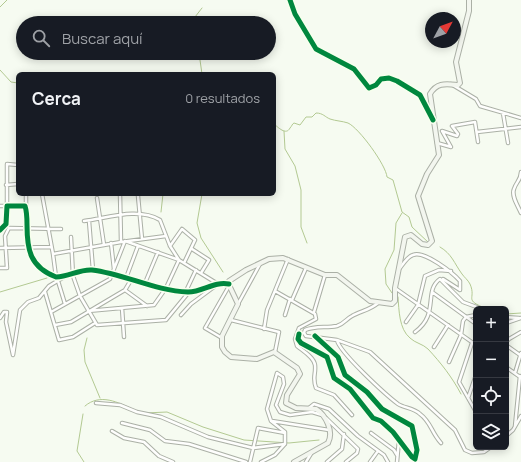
<!DOCTYPE html>
<html lang="es">
<meta charset="utf-8">
<style>
:root{--surface:#171b24;--page:#20242c;--text:#f1f3f6;--muted:#9ea1a6;--line:#363941}
body{margin:0;font-family:Manrope,sans-serif;background:var(--page);color:var(--text)}
.controls{position:absolute;right:12px;bottom:12px;display:grid;overflow:hidden;border-radius:6px;box-shadow:0 2px 10px #0003}
.controls button{width:36px;height:36px;display:grid;place-items:center;padding:0;border:0;border-bottom:1px solid var(--line);background:var(--surface);color:var(--text);font:20px sans-serif}
.compass{position:absolute;left:425px;top:12px;width:36px;height:36px;border-radius:50%;background:var(--surface);box-shadow:0 2px 10px #0003;rotate:49deg}
.list{margin:0;padding:0;list-style:none}
h2{display:flex;justify-content:space-between;align-items:center;height:52px;margin:0;padding:0 16px;font-size:17px}
h2 small{font-size:13px;font-weight:400;color:var(--muted)}
.icon{flex:none;width:22px;height:22px;fill:none;stroke:currentColor;stroke-width:2;stroke-linecap:round;stroke-linejoin:round}
.map{position:relative;flex:none;width:521px;height:462px;overflow:hidden}
.search{position:absolute;background:var(--surface);box-shadow:0 2px 10px #0003;left:16px;top:16px;width:260px;height:44px;display:flex;align-items:center;gap:10px;box-sizing:border-box;padding:0 14px;border-radius:22px;color:var(--muted);font-size:15px}
.panel{position:absolute;background:var(--surface);box-shadow:0 2px 10px #0003;left:16px;top:72px;width:260px;height:124px;border-radius:6px}
.map>svg:first-child{display:block}
.lines{fill:none;stroke-linecap:round;stroke-linejoin:round}
.stream{stroke:#b3c992;stroke-width:1}
.minor-casing{stroke:#abb0a6;stroke-width:4.5}
.tertiary-casing{stroke:#abb0a6;stroke-width:5.5}
.secondary-casing{stroke:#abb0a6;stroke-width:6}
.minor{stroke:#fefefd;stroke-width:2.5}
.tertiary{stroke:#fefefd;stroke-width:3.5}
.secondary{stroke:#f3f6ef;stroke-width:4}
.cycleway-casing{stroke:#f7ffed;stroke-width:8}
.cycleway{stroke:#00873e;stroke-width:5}
</style>
<div class="map">
<svg width="521" height="462" viewBox="0 0 521 462">
<rect width="100%" height="100%" fill="#f6fbf1"/>
<g class="lines">
<path class="stream" d="M0,7L7,0
M193,23L195,17L202,8
M199,53L202,74
M0,70L11,82L18,83
M274,124C278,127 286,136 290,128C292,126 292,124 294,123L300,125L306,117H312L316,113C323,113 325,117 330,119C336,121 342,121 348,123C359,128 386,165 387,177L393,180L402,212L409,217L412,227L429,243
M284,131L285,149L295,166L301,190V227L307,243
M202,194L197,223L201,238L223,272
M161,212L163,194
M440,247C452,254 454,263 462,274C464,277 468,280 470,284C477,300 462,299 487,309
M0,292L47,278
M392,293L386,284L385,269L394,250L396,223L402,213
M398,297C399,310 399,329 410,338C415,343 423,344 428,349C441,363 452,377 461,394
M506,314L521,313
M87,338L84,350L85,362L100,398
M85,406C100,393 118,402 134,410
M145,413L167,412L203,427L244,440L289,443L319,440
M83,414L77,451L84,462"/>
<defs>
<path id="minor" d="M451,84L476,99L480,106L521,118
M503,113L508,143
M477,132L521,127
M437,143L451,147L442,131L457,136L458,134L452,126L475,122L478,142
M521,172C521,180 516,182 514,189C511,196 518,206 521,213
M6,185L18,184
M42,194L53,254L121,242L166,236
M120,194L121,241
M138,196L142,239
M97,198L104,245
M0,206H7V164L18,165
M26,207V194
M84,221C108,218 138,207 160,220L170,246L179,260L218,284L191,304L181,315
M89,221L93,270
M0,230L6,224L7,206H25C27,212 27,219 27,225C27,250 30,267 56,277C69,277 79,269 92,270C125,274 155,291 188,292C203,292 214,281 229,284
M71,237L73,276L80,296L97,325L166,320L189,292
M111,243L114,269
M170,246L182,229L195,240L184,263
M0,248L51,247
M192,249L209,260L201,273
M53,254L56,277
M0,268H7L5,236L9,228L61,229
M400,268C403,264 408,256 413,255C424,250 453,273 460,281V290L443,279
M126,278L138,246
M58,281L65,304
M145,283L158,252
M395,288L476,345
M125,290L147,306
M186,291L196,270
M275,291L315,314L316,319L299,328L295,339L297,346C303,351 314,357 315,365C316,375 312,377 316,388L334,395L352,415
M45,292L59,340L73,337L95,323
M432,292L476,324
M292,300L306,268
M238,304L260,264
M122,308L124,337
M51,312L110,279L125,241L179,260L166,288L154,305L88,311
M314,312L325,275
M285,315L290,299
M506,317L519,318
M0,318L4,312H7L6,322L13,355L20,310L28,302L39,298L49,286L64,277
M231,320L279,332L275,352
M406,322L418,305L425,276L439,270L451,271
M506,323L521,318
M55,325L71,322L125,290L131,280
M264,329L267,310L288,259
M415,332C440,314 423,291 440,279L463,302L482,309
M298,333H304L305,330C315,326 326,328 337,326C344,324 346,319 352,316C361,311 370,310 378,303
M304,333L306,336L337,340L370,352L455,430L465,450L472,453L484,452L491,447
M299,334L298,339L301,343L327,357L334,378L350,389L373,418L381,421L393,432L412,457L415,459L417,450L412,426L382,409L367,392L345,375L338,357L315,336
M222,338L205,328L229,286
M337,340C339,352 386,395 398,404C404,408 414,408 420,414C431,422 431,432 441,443
M506,342L509,339L521,332
M472,343L459,382L476,412
M506,345L520,355
M434,347L448,325
M449,362L461,335L463,321L466,317L476,315
M506,367L520,377
M506,373L507,367
M515,373L521,353
M468,398L476,375
M96,403L120,405L137,412L161,417L208,437L253,448L285,444
M309,408L314,404L329,409L358,436L384,455L388,462
M326,418L358,449L357,453L346,462
M272,421L329,430
M122,423L150,430L165,441L189,444L246,462
M515,426L520,376
M112,431L124,438L144,442L159,456L173,462
M371,433L394,450L397,455
M506,436L513,430L521,416
M250,462L258,428L285,433
M261,462L275,455L285,444V432L271,421L267,409L277,373L283,377L284,384L276,405L280,412L290,415L312,412L322,415
M306,462L312,452
M327,462L342,449L344,434
M370,462L378,451
M397,462L399,440"/>
<path id="tertiary" d="M290,0L295,14L316,49L354,69L369,88L376,85L381,79L389,78L397,81L420,95L433,120"/>
<path id="secondary" d="M294,462L328,443C334,432 326,415 316,409L296,408L286,403L287,395L300,374L297,368L274,352L257,359L231,357L225,352L222,347V336L238,304L229,285V281L246,270L269,259L283,258L325,275H337L370,301L392,304L395,301V288L405,237L411,235L422,244L428,245L432,241L418,196L427,174L439,155L430,94C437,82 446,84 458,85L460,83L456,62L469,11V0"/>
</defs>
<use href="#minor" class="minor-casing"/>
<use href="#tertiary" class="tertiary-casing"/>
<use href="#secondary" class="secondary-casing"/>
<use href="#minor" class="minor"/>
<use href="#tertiary" class="tertiary"/>
<use href="#secondary" class="secondary"/>
<defs>
<path id="cycleway" d="M290,0L295,14L316,49L354,69L369,88L376,85L381,79L389,78L397,81L420,95L433,120
M0,230L6,224L7,206H25C27,212 27,219 27,225C27,250 30,267 56,277C69,277 79,269 92,270C125,274 155,291 188,292C203,292 214,281 229,284
M299,334L298,339L301,343L327,357L334,378L350,389L373,418L381,421L393,432L412,457L415,459L417,450L412,426L382,409L367,392L345,375L338,357L315,336"/>
</defs>
<use href="#cycleway" class="cycleway-casing"/>
<use href="#cycleway" class="cycleway"/>
</g>
</svg>
<div class="controls">
<button>+</button>
<button>−</button>
<button><svg class="icon" aria-label="locate" viewBox="0 0 24 24"><circle cx="12" cy="12" r="6"/><path d="M12 2v4M12 18v4M2 12h4M18 12h4"/></svg></button>
<button><svg class="icon" aria-label="layers" viewBox="0 0 24 24"><path d="M12 4l9 5-9 5-9-5zM3 14l9 5 9-5"/></svg></button>
</div>
<svg class="compass" viewBox="-18 -18 36 36"><path d="M0-13l5 13h-10z" fill="#e53935"/><path d="M0 13l5-13h-10z" fill="#9ea1a6"/></svg>
<div class="search"><svg class="icon" aria-label="search" viewBox="0 0 24 24"><circle cx="10" cy="10" r="6"/><path d="M15 15l6 6"/></svg>Buscar aquí</div>
<section class="panel">
<h2>Cerca<small>0 resultados</small></h2>
<ul class="list">
</ul>
</section>
</div>
